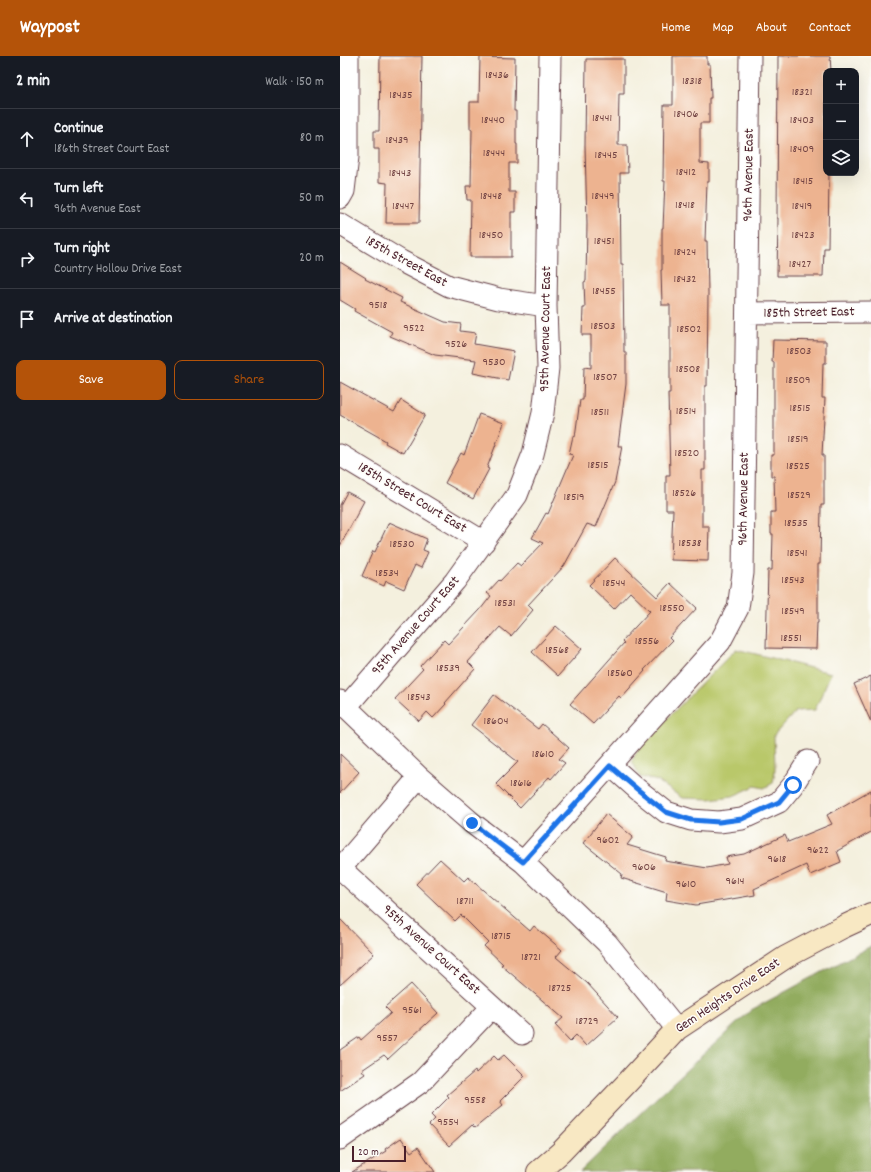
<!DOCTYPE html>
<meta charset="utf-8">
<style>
:root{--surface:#171b24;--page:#20242c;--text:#f1f3f6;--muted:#9ea1a6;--line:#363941;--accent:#b45309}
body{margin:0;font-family:Dekko,sans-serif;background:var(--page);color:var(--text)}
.controls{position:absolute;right:12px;top:12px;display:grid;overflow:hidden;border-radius:8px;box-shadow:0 4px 16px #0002}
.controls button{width:36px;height:36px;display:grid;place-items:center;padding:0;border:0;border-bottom:1px solid var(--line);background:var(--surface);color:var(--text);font:20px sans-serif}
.scale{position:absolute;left:12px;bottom:10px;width:54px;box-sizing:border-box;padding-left:4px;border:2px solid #4a1f2b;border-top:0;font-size:11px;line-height:14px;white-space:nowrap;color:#4a1f2b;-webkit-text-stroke:3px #fdfcf7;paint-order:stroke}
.stop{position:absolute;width:12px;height:12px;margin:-9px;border:3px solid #1a73e8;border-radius:50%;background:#fff}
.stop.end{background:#1a73e8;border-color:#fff;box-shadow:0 1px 4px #0008}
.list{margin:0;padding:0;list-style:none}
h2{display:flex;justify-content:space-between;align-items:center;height:52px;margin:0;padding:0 16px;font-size:17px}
h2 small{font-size:13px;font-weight:400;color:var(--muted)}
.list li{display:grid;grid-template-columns:26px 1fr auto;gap:12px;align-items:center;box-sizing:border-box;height:60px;padding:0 16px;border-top:1px solid var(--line)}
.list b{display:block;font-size:15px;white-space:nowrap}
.list p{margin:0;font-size:13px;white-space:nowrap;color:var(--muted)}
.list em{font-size:13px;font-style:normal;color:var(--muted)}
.actions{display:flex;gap:8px;padding:12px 16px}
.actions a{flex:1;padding:9px 0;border:1px solid var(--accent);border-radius:8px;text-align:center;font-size:14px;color:var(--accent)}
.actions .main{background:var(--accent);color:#fff}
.icon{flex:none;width:22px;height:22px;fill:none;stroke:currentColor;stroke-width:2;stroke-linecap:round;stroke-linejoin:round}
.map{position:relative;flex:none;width:531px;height:1116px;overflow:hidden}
header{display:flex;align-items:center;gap:24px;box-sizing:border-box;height:56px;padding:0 20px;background:var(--accent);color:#fff}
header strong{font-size:19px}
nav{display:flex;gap:22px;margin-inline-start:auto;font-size:14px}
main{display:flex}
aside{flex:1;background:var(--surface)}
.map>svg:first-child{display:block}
.green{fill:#b9c86a;stroke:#82744a}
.forest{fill:#92ac5e;stroke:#6e6644}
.building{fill:#edb390}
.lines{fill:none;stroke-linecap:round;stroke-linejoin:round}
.street-casing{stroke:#643e46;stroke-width:23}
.secondary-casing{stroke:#643e46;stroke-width:24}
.street{stroke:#fff;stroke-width:21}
.secondary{stroke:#f8e8c3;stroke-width:22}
.route{stroke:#1a73e8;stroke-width:5}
.labels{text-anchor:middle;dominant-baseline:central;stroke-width:3;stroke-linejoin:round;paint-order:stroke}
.number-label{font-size:12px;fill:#734444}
.street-label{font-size:14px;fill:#4a1f2b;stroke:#fdfcf7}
</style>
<header>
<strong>Waypost</strong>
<nav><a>Home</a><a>Map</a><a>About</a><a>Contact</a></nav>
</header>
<main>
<aside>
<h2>2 min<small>Walk · 150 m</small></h2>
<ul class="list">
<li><svg class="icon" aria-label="ahead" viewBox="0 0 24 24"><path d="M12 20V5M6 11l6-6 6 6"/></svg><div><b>Continue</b><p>186th Street Court East</p></div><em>80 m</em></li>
<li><svg class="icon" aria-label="left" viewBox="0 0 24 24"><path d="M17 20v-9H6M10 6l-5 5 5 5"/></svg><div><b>Turn left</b><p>96th Avenue East</p></div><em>50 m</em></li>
<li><svg class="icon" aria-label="right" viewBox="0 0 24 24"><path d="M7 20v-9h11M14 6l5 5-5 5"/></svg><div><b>Turn right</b><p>Country Hollow Drive East</p></div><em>20 m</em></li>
<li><svg class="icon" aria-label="arrive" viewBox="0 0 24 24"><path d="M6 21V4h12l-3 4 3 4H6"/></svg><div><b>Arrive at destination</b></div></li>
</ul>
<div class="actions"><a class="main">Save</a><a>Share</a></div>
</aside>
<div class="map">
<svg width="531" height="1116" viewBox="0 0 531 1116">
<rect width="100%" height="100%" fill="#fdfcf7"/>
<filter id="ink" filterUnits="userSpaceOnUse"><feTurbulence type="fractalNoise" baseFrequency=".025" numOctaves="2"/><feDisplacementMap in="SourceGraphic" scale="8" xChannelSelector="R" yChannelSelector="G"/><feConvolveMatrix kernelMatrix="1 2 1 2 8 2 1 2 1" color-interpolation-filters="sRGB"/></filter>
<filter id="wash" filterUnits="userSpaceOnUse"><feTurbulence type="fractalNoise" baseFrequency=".012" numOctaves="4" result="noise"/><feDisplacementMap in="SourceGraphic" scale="16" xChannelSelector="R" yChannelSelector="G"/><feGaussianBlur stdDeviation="0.9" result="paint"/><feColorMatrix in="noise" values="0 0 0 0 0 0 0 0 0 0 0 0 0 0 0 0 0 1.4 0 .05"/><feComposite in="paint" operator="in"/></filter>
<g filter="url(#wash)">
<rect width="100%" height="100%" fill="#f4f0de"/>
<path class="green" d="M396,593L491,617L475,654L456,655L434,679L435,714L433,727L424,732L415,730L393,740L370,743L342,742L318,725L300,721L292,705L299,691Z"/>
<path class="forest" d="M531,890V1116H240L312,1046L411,954Z"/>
<g id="blocks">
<path class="building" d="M40,0H82L79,167H46L47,127L39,126V93H34V75H39Z
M333,0H367V8H370L371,42H369V67H360V107L369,108V126H367L365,185H367L368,237L367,330H365V414H362V470H369L368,505L331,504L333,454H326V419H330L328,337H330V249H322L321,214H322V172H323L325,125H323L324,49H333Z
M438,0H490L491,15H486V117H489L488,192H484L483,220H437L438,162H437Z
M140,1L175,2L174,55H176V88H177V107H169V136H175V156H171V201H130L131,144H127L126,130H131L132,73H130V46H139Z
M246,3H284V38H279L278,89H287L288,117H280L281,208H283L284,296H286V328L278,390H282L275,426L256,471L247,468L224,510L188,549L193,554L171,580L160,571L128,606L135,613L105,647L106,648L93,662L87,656L79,665L55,643L83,613L80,610L104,584L108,588L140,554L151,540L147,537L159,524L160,525L177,507L181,510L203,487L192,482L206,457L208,458L233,399L229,398L233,380L235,381L240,344H243L244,311L251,312V279H242L243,252H245L244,226L246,225L247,168L245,90Z
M0,206L26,222L25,223L62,242L60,246L105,266L121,268L120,275L136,277L134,288L174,295L168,324L133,317L136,304L95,299L50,280L52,276L14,255L15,253L0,244Z
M433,284L486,285V307H483L482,342H485L482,399H484V449H481L480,508H478V567H477L476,593L426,592L428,514H432L433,478H431V456H435L434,420H431V399H434V306H432Z
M0,326L54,356L61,344L85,359L63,397L45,387L46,385L0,359Z
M139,358L164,367L147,412L149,413L133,443L105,427L121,397L124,399Z
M7,436L24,445L0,490V449Z
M49,466L87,483L83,494L88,496L81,512L75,509L64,533L46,525L44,530L22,520L33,495L35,496Z
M275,502L317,541L330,527L357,552L329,582L332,585L304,614L305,615L281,642L279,640L253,668L230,648L284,587L282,585L310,555L290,536L274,553L249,529Z
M216,570L242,593L218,620L192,596Z
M531,620V666L514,628Z
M154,639L198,673L202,668L229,692L219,703L225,707L211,723L209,721L180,752L156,728L178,706L131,669Z
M0,698L19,716L0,737Z
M531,734V776L497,795L501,806L470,819L466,809L414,833L415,839L356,849L326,844L327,836L281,822L282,818L243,787L266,758L293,781L287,789L326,801L325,805L367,812L388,808L386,801L404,798L445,779L448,786L492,768L487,759Z
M100,803L124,825L128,821L190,875L194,870L222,894L216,901L247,927L278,961L246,990L236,979L230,985L215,969L223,962L161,909L163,908L144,890L148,886L121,859L115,865L76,828Z
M0,863L34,898L0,929Z
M71,928L98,957L48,1003L44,999L22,1014L25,1018L0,1035V994L19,981L21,984L51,957L45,951Z
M164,999L185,1020L160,1045L163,1049L135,1072L132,1069L109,1090L89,1069L95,1063L91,1059L109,1041L107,1039L135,1015L136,1017L154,1000L158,1004Z
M61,1082L71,1096L78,1091L95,1116H12L46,1095L45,1093Z"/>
</g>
</g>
<g filter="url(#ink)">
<use href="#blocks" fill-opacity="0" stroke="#643e46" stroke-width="1"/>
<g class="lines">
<defs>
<path id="street" d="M0,142L4,135L8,101V0
M0,168L61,205L109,230L159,243L206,250
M407,257L531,256
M0,399L144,486
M0,645L79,721L132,767L183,806L267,887L337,973
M7,650L115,525L177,439L193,398L203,357L208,312L206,250L210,0
M270,709L297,733L326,756L351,764L379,766L402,763L439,746L453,729L468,705
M183,806L380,586L398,552L403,517L410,0
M0,812L182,978
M0,813L79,721
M0,1083L81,1026L152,951"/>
<path id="secondary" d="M198,1116L221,1096L286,1028L337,973L446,901L503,871L531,858"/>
</defs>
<use href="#street" class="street-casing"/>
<use href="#secondary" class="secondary-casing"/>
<use href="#street" class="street"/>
<use href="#secondary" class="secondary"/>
</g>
</g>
<g class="lines" filter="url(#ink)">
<path class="route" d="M132,767L183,806L270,710L297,733L326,756L351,764L379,766L402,763L439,746L453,729"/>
</g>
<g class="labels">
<g class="number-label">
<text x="157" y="19">18436</text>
<text x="352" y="25">18318</text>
<text x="462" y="36">18321</text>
<text x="61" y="39">18435</text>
<text x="346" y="58">18406</text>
<text x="262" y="62">18441</text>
<text x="153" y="64">18440</text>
<text x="462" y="64">18403</text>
<text x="57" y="84">18439</text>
<text x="462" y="93">18409</text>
<text x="154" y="97">18444</text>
<text x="266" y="99">18445</text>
<text x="346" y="116">18412</text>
<text x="60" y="117">18443</text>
<text x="463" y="125">18415</text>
<text x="151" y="140">18448</text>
<text x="263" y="140">18449</text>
<text x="345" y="149">18418</text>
<text x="63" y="150">18447</text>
<text x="462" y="150">18419</text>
<text x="151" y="179">18450</text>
<text x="463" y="179">18423</text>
<text x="264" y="185">18451</text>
<text x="345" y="196">18424</text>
<text x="460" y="208">18427</text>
<text x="345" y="223">18432</text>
<text x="264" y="235">18455</text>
<text x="38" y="249">9518</text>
<text x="263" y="270">18503</text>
<text x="74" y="272">9522</text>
<text x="349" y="273">18502</text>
<text x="116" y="288">9526</text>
<text x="459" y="295">18503</text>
<text x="154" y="306">9530</text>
<text x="348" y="313">18508</text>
<text x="265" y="321">18507</text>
<text x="458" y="324">18509</text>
<text x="460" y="352">18515</text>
<text x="346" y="355">18514</text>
<text x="260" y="356">18511</text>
<text x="458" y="383">18519</text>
<text x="347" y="397">18520</text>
<text x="258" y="409">18515</text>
<text x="458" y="410">18525</text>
<text x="344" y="437">18526</text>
<text x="459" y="439">18529</text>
<text x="234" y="441">18519</text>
<text x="456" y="467">18535</text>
<text x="350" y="487">18538</text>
<text x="62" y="488">18530</text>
<text x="457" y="497">18541</text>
<text x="47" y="517">18534</text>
<text x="453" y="524">18543</text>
<text x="274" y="527">18544</text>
<text x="165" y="547">18531</text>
<text x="332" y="552">18550</text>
<text x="453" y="555">18549</text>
<text x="451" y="582">18551</text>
<text x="307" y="585">18556</text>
<text x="217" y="594">18568</text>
<text x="108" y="612">18539</text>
<text x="280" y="617">18560</text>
<text x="79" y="641">18543</text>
<text x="156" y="665">18604</text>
<text x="203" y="698">18610</text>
<text x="181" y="727">18616</text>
<text x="268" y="784">9602</text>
<text x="478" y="794">9622</text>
<text x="437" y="803">9618</text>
<text x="304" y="811">9606</text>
<text x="395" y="825">9614</text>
<text x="346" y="828">9610</text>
<text x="125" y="845">18711</text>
<text x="161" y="880">18715</text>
<text x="191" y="901">18721</text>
<text x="220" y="932">18725</text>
<text x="72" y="954">9561</text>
<text x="247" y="965">18729</text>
<text x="47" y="982">9557</text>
<text x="135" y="1044">9558</text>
<text x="108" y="1066">9554</text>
</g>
<g class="street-label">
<text transform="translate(409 119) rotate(-89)">96th Avenue East</text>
<text transform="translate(66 206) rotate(29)">185th Street East</text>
<text transform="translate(469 257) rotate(-1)">185th Street East</text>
<text transform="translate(206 273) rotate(-89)">95th Avenue Court East</text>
<text transform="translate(72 442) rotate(31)">185th Street Court East</text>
<text transform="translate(404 443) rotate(-89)">96th Avenue East</text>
<text transform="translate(76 570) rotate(-49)">95th Avenue Court East</text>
<text transform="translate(91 894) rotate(42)">95th Avenue Court East</text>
<text transform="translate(388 940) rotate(-34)">Gem Heights Drive East</text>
</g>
</g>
</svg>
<div class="controls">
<button>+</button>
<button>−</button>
<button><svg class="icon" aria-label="layers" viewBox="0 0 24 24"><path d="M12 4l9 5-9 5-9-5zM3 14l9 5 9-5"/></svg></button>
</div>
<div class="scale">20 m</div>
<div class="stop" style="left:453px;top:729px"></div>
<div class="stop end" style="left:132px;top:767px"></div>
</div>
</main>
